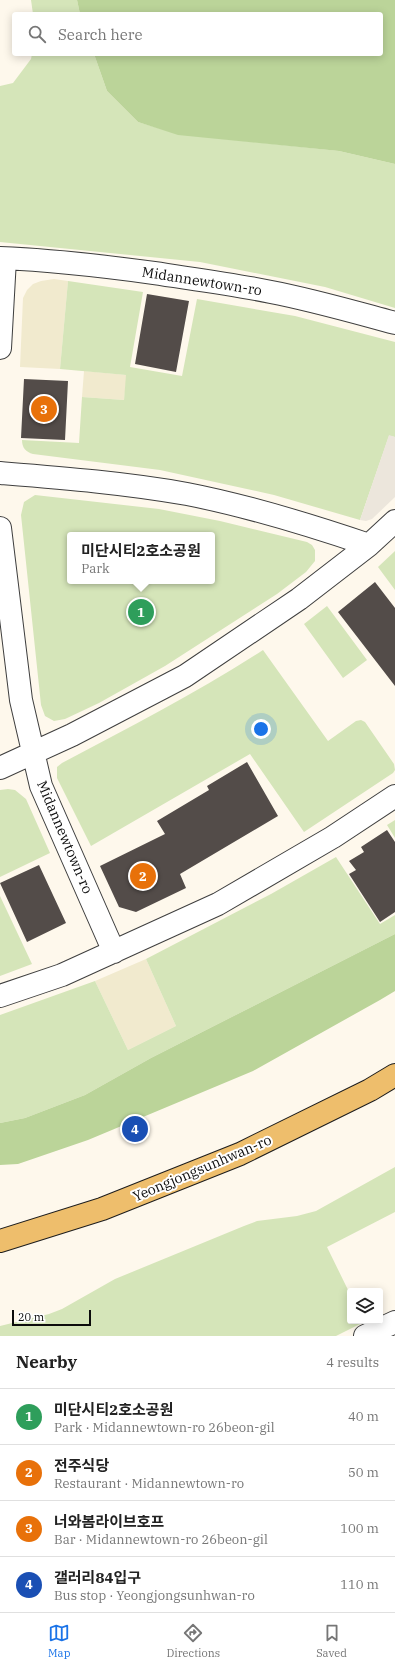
<!DOCTYPE html>
<meta charset="utf-8">
<style>
:root{--surface:#fff;--page:#f6f6f6;--text:#222;--muted:#767676;--line:#e0e0e0;--accent:#1a73e8}
body{margin:0;font-family:"IBM Plex Serif","Noto Sans KR",serif;background:var(--page);color:var(--text)}
.controls{position:absolute;right:12px;bottom:12px;display:grid;overflow:hidden;border-radius:4px;box-shadow:0 2px 10px #0003}
.controls button{width:36px;height:36px;display:grid;place-items:center;padding:0;border:0;border-bottom:1px solid var(--line);background:var(--surface);color:var(--text);font:20px sans-serif}
.scale{position:absolute;left:12px;bottom:10px;width:79px;box-sizing:border-box;padding-left:4px;border:2px solid #0c0c0c;border-top:0;font-size:11px;line-height:14px;white-space:nowrap;color:#0c0c0c;-webkit-text-stroke:3px #fff;paint-order:stroke}
.you{position:absolute;left:261px;top:729px;width:14px;height:14px;margin:-10px;border:3px solid #fff;border-radius:50%;background:#1a73e8;box-shadow:0 0 0 6px #1a73e833}
.badge{display:grid;place-items:center;width:26px;height:26px;border-radius:50%;background:var(--accent);color:#fff;font-size:13px;font-weight:700}
.pin{position:absolute;translate:-50% -50%;border:2px solid #fff;box-shadow:0 1px 4px #0006}
.popup{position:absolute;left:67px;top:532px;width:148px;height:52px;box-sizing:border-box;display:grid;place-content:center;border-radius:4px;background:var(--surface);filter:drop-shadow(0 1px 3px #0005);font-size:13px;white-space:nowrap;color:var(--muted)}
.popup b{font-size:15px;color:var(--text)}
.popup::after{content:'';position:absolute;left:50%;top:100%;margin-left:-8px;border:8px solid transparent;border-top-color:var(--surface)}
.list{margin:0;padding:0;list-style:none}
h2{display:flex;justify-content:space-between;align-items:center;height:52px;margin:0;padding:0 16px;font-size:17px}
h2 small{font-size:13px;font-weight:400;color:var(--muted)}
.list li{display:grid;grid-template-columns:26px 1fr auto;gap:12px;align-items:center;box-sizing:border-box;height:56px;padding:0 16px;border-top:1px solid var(--line)}
.list b{display:block;font-size:15px;white-space:nowrap}
.list p{margin:0;font-size:13px;white-space:nowrap;color:var(--muted)}
.list em{font-size:13px;font-style:normal;color:var(--muted)}
.icon{flex:none;width:22px;height:22px;fill:none;stroke:currentColor;stroke-width:2;stroke-linecap:round;stroke-linejoin:round}
.map{position:relative;flex:none;width:395px;height:1336px;overflow:hidden}
.search{position:absolute;background:var(--surface);box-shadow:0 2px 10px #0003;left:12px;right:12px;top:12px;height:44px;display:flex;align-items:center;gap:10px;box-sizing:border-box;padding:0 14px;border-radius:4px;color:var(--muted);font-size:15px}
.sheet{height:276px;background:var(--surface)}
nav{display:flex;justify-content:space-around;align-items:center;box-sizing:border-box;height:56px;border-top:1px solid var(--line);background:var(--surface);font-size:11px;color:var(--muted)}
nav a{display:grid;justify-items:center;gap:2px}
nav .on{color:var(--accent)}
.map>svg:first-child{display:block}
.farmland{fill:#f1eace}
.green{fill:#d5e5b9;fill-rule:evenodd}
.forest{fill:#bbd499}
.plaza{fill:#ece6dc}
.building{fill:#534c49}
.lines{fill:none;stroke-linecap:round;stroke-linejoin:round}
.minor-casing{stroke:#3f3f3f;stroke-width:24}
.major-casing{stroke:#1d1d1d;stroke-width:24}
.minor{stroke:#fff;stroke-width:22}
.major{stroke:#eebe6c;stroke-width:22}
.labels{text-anchor:middle;dominant-baseline:central;stroke-width:4;stroke-linejoin:round;paint-order:stroke}
.street-label{font-size:14px;fill:#0c0c0c;stroke:#fff}
</style>
<div class="map">
<svg width="395" height="1336" viewBox="0 0 395 1336">
<rect width="100%" height="100%" fill="#fef8ec"/>
<path class="farmland" d="M54,279L68,281L60,369L20,367L23,298L27,290L33,284L41,281Z
M84,371L127,375L124,400L82,397Z
M146,959L176,1026L128,1050L95,981Z"/>
<path class="green" d="M31,0H77L80,14H33Z
M32,54H94L107,91L138,122L178,134L339,151L395,164V308L325,287L200,262L0,242V86L13,83L31,59Z
M68,281L143,292L130,367L182,376L197,299L295,316L395,342V437L389,436L360,520L274,495L160,470L33,454C26,452 22,448 22,440L79,443L82,397L124,400L126,375L60,369Z
M35,495L159,509L220,521L307,542L312,545L315,550V561L306,572L277,594L165,666L99,703L65,719L54,721L45,716L41,705L21,515L24,502ZM70,535H212V581H70Z
M395,551V590L378,567Z
M327,606L367,660L343,678L304,624Z
M263,650L328,741L356,721L361,720L365,722L394,764L395,770L393,773L304,832L250,754L91,846L57,778V767L62,763C130,727 198,692 263,650Z
M8,789L15,790L26,799L50,853L0,877V790Z
M395,820V838L387,825Z
M336,857L380,924L395,915V934L151,1058L85,1095L25,1118L0,1123V1015L95,981L128,1050L176,1026L146,959L271,894Z
M0,896L32,964L0,976Z
M395,1167V1212L327,1247L350,1294V1321L364,1322L336,1336H0V1326L49,1314L62,1309L115,1279L244,1226L257,1221L297,1216L316,1211Z"/>
<path class="forest" d="M77,0H395V164L339,151L178,135L138,122L107,91L94,54H381V14H80Z
M395,934V991L380,1000L253,1071L88,1140L18,1164L0,1165V1123L25,1118L85,1095L151,1058Z"/>
<path class="plaza" d="M389,435L395,437V497L372,519L366,521L360,520Z"/>
<path class="building" d="M147,294L189,301L176,372L135,364Z
M24,379L68,381L65,440L21,438Z
M375,582L395,608V686L338,612Z
M247,762L278,816L180,874L186,888L136,912L119,907L100,866L165,834L157,821L209,790L207,786Z
M387,830L395,842V912L380,922L349,874L356,870L349,861L364,852L361,847Z
M39,865L66,923L27,942L0,883Z"/>
<g class="lines">
<defs>
<path id="minor" d="M0,258C52,260 103,266 154,273C193,279 233,284 271,292C313,300 354,312 395,323
M0,348L5,259
M0,473C62,478 126,483 187,494C249,506 310,525 369,545
M0,528L21,700L41,786L114,952
M0,768L72,735L185,676L299,599L369,545L395,521
M0,996L62,975L218,904L333,837L395,796
M365,1336L395,1322"/>
<path id="major" d="M0,1241L102,1209L240,1154L370,1090L395,1075"/>
</defs>
<use href="#minor" class="minor-casing"/>
<use href="#major" class="major-casing"/>
<use href="#minor" class="minor"/>
<use href="#major" class="major"/>
</g>
<g class="labels">
<g class="street-label">
<text transform="translate(202 281) rotate(9)">Midannewtown-ro</text>
<text transform="translate(65 837) rotate(67)">Midannewtown-ro</text>
<text transform="translate(202 1168) rotate(-23)">Yeongjongsunhwan-ro</text>
</g>
</g>
</svg>
<div class="controls">
<button><svg class="icon" aria-label="layers" viewBox="0 0 24 24"><path d="M12 4l9 5-9 5-9-5zM3 14l9 5 9-5"/></svg></button>
</div>
<div class="scale">20 m</div>
<div class="you"></div>
<div class="pin badge" style="left:141px;top:612px;background:#2e9e5b">1</div>
<div class="popup"><b>미단시티2호소공원</b>Park</div>
<div class="pin badge" style="left:143px;top:876px;background:#e8710a">2</div>
<div class="pin badge" style="left:44px;top:409px;background:#e8710a">3</div>
<div class="pin badge" style="left:135px;top:1129px;background:#1a4fb4">4</div>
<div class="search"><svg class="icon" aria-label="search" viewBox="0 0 24 24"><circle cx="10" cy="10" r="6"/><path d="M15 15l6 6"/></svg>Search here</div>
</div>
<section class="sheet">
<h2>Nearby<small>4 results</small></h2>
<ul class="list">
<li><span class="badge" style="background:#2e9e5b">1</span><div><b>미단시티2호소공원</b><p>Park · Midannewtown-ro 26beon-gil</p></div><em>40 m</em></li>
<li><span class="badge" style="background:#e8710a">2</span><div><b>전주식당</b><p>Restaurant · Midannewtown-ro</p></div><em>50 m</em></li>
<li><span class="badge" style="background:#e8710a">3</span><div><b>너와봄라이브호프</b><p>Bar · Midannewtown-ro 26beon-gil</p></div><em>100 m</em></li>
<li><span class="badge" style="background:#1a4fb4">4</span><div><b>갤러리84입구</b><p>Bus stop · Yeongjongsunhwan-ro</p></div><em>110 m</em></li>
</ul>
</section>
<nav>
<a class="on"><svg class="icon" aria-label="map" viewBox="0 0 24 24"><path d="M3 6l6-2 6 2 6-2v14l-6 2-6-2-6 2zM9 4v14M15 6v14"/></svg>Map</a>
<a><svg class="icon" aria-label="directions" viewBox="0 0 24 24"><path d="M12 3l9 9-9 9-9-9zM9 14v-3h6M13 9l2 2-2 2"/></svg>Directions</a>
<a><svg class="icon" aria-label="saved" viewBox="0 0 24 24"><path d="M7 4h10v16l-5-4-5 4z"/></svg>Saved</a>
</nav>
